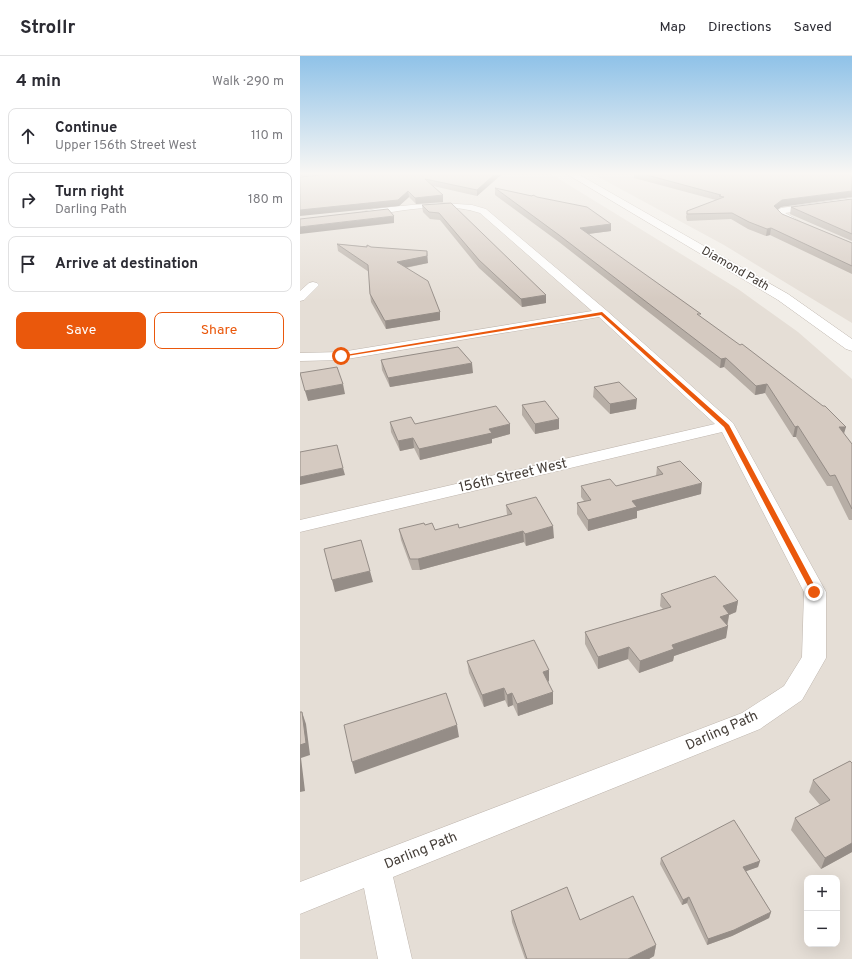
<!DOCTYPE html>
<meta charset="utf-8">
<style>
:root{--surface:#fff;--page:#f7f7f7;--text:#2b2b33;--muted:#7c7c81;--line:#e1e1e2;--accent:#ea580c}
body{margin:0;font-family:Overpass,sans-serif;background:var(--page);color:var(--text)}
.controls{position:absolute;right:12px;bottom:12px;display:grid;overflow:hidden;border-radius:8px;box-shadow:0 4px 16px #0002}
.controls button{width:36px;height:36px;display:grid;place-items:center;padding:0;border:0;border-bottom:1px solid var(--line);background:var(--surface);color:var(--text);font:20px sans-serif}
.stop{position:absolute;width:12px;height:12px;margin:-9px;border:3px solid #ea580c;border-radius:50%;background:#fff}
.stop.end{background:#ea580c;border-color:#fff;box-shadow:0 1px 4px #0008}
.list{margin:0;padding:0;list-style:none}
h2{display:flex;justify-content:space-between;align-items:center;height:52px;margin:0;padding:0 16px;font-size:17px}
h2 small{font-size:13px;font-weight:400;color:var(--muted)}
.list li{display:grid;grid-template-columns:26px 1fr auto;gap:12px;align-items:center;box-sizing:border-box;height:56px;margin:0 8px 8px;padding:0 8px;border:1px solid var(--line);border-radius:8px}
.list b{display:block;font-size:15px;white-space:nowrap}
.list p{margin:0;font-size:13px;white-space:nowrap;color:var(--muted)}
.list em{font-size:13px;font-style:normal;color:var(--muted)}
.actions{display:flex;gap:8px;padding:12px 16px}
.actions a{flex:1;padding:9px 0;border:1px solid var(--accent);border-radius:8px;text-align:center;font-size:14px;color:var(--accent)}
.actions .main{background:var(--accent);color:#fff}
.icon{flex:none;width:22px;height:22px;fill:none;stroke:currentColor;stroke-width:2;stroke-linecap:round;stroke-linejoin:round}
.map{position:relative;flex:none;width:552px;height:903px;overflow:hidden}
header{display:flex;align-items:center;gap:24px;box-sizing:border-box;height:56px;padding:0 20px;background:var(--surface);border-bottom:1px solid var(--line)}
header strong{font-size:19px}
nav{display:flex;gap:22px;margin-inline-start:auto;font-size:14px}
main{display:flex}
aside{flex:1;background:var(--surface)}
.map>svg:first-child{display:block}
.residential{fill:#e5ded6;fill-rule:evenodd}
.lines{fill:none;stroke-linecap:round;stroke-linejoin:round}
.minor-casing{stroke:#bfb6ae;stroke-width:1}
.tertiary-casing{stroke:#bfb6ae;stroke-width:1}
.minor{fill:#fff;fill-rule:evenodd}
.tertiary{fill:#fff;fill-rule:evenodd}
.wall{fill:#b7aea6}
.shaded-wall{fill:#958d87}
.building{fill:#d5cac1;stroke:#958d87}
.route{fill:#ea580c}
.labels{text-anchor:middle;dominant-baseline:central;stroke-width:3.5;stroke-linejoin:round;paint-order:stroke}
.far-street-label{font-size:12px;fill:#443d37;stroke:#fff}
.street-label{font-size:14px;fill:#443d37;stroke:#fff}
</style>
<header>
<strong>Strollr</strong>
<nav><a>Map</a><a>Directions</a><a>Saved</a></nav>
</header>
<main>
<aside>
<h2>4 min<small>Walk · 290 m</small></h2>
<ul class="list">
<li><svg class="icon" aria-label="ahead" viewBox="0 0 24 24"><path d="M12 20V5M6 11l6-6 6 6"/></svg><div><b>Continue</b><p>Upper 156th Street West</p></div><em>110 m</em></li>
<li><svg class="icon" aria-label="right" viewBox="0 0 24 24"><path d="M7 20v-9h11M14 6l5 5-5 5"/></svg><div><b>Turn right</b><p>Darling Path</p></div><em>180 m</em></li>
<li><svg class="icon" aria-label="arrive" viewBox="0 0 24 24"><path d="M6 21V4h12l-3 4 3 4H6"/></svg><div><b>Arrive at destination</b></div></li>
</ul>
<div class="actions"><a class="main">Save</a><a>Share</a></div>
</aside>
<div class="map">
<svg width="552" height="903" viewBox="0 0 552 903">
<rect width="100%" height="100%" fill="#f1ede7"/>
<path class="residential" d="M0,118H251L438,233L498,276L552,323V903H0ZM507,822H537V888H507Z
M293,118H552V267L424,189Z"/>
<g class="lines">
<defs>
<path id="minor" d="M552,142V148L485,157L501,166L503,168L498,171L474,157L481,152Z
M142,147L172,149L186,153L306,254L433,367L526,536V602L502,644L460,673L93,821L112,903H78L64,832L0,858V826L442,657L484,630L502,601L504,536L422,376L0,476V464L415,368L299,261L41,304L0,305V297L41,296L292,255L180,157C143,145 100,155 63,161L59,158C66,151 128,148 142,147Z
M13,226L17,227L19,229L4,244L0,245V235L9,227Z"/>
<path id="tertiary" d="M267,118H278L488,238L552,283V295L546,293L478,244Z"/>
</defs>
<use href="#minor" class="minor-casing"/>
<use href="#tertiary" class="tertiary-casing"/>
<use href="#minor" class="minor"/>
<use href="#tertiary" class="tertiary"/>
</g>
<path class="wall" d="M202,118L177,140L133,130L143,139V146L116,148L109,141L99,150L0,121Z
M334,118H552L481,151L477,154L482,158L552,187V218L470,179L466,180L448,173L431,163L387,165L386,161L387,155L416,144L334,122Z
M195,132L237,141L311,168V175L288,178L401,261L544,378L552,388V464H549L532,430H527L496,381H493L465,337L455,339L424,311L420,312L259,186L195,139Z
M552,143V185L490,158L491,151Z
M151,147L246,247L222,251L179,212L140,164L130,163L123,156L122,149Z
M37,188L71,191L128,207L106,212L140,264L86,273L71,246L70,238L69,216L38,195Z
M136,295L173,317L90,331L82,314L81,304Z
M294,331L336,353L310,358L293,341Z
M222,349L259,373L235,378L222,359Z
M90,366L115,368L210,378L192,383V387L120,404L114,392L100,395L91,376Z
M357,411L401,438L337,455V462L288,475L277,458V447L284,445L281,441V430H316L356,420Z
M206,449L254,482L226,490L224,486L120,514H112L101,484L99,473L125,469L135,474L159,472L207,459Z
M361,538L438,545L436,556L429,559L426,582L374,600L373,605L339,617L328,603L298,613L285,588V576L363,553L360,550Z
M167,605L249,625L248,626L253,636V648L218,660L213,649L208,651L205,644L184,651L169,617Z
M550,705L552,796L521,813L491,774L495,762L520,749L509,736L513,724Z
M361,802L460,805L458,811L446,815L471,856L469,862L432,880L407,889L387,847L382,849L360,808Z
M211,855L280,864L356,889L354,900L349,903H225L212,866Z"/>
<path class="shaded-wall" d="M0,118H18L0,120Z
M195,118H202L177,140V134Z
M108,135L109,141L99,150L0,160V154Z
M552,135V141L481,151L472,157L474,150L482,144Z
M143,139V146L116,148L115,142Z
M94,160V167L0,178V171Z
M311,168V175L280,179V172Z
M471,172L470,179L466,180L467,173Z
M127,195L128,207L98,213L97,206Z
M246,239V247L222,251L221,243Z
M140,256V264L86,273L85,265Z
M426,302L424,311L420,312L421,303Z
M172,307L173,317L90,331L88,322Z
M43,328L45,338L8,345L5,335Z
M467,328L465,337L455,339L456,330Z
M337,343L336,353L310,358V348Z
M259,363V373L235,378V368Z
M210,368V378L192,383V387L120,404L119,393L189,373Z
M498,370L496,381H493L495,371Z
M539,371H546L543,381Z
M113,382L114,392L100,395L98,385Z
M43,412L45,419L0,429V421Z
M402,427L401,438L337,455V462L288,475V464L332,445Z
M253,470L254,482L226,490L225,478Z
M223,475L224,486L120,514L118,503Z
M70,515L73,526L35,536L32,524Z
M438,545L436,556L429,559L427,569L418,572L423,550Z
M428,570L426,582L374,600L373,605L339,617L340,605L372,589Z
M329,591L328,603L298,613V601Z
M249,614V625L243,628V616Z
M204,632L205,644L184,651L182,639Z
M253,636V648L218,660L217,648Z
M212,637L213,649L208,651L207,639Z
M2,656L6,668L10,699L1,702L5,735L0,736V689Z
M157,669L159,681L55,718L52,706Z
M552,787V796L521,813L525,802Z
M460,805L458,811L441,817L443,811Z
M389,841L387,847L382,849L383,844Z
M471,856L469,862L432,880L407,889L408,883Z
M356,889L354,900L349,903H328Z"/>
<path class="building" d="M30,118H195L177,134L125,123L143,139L115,142L108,135L98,144L0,154V121Z
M343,118H552V135L482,144L474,150L482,158L552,187V210L471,172L467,173L449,166L432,157L387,158V155L424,141L419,140L421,139Z
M195,132L232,140L233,139L237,141L287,151L311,168L280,172L401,258H397L440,289L442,288L523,350H525L546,371H539L552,388V453L535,419L530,420L498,370L495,371L467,328L456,330L426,302L421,303L259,179Z
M552,143V178L491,151Z
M151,147L246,239L221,243L179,204L139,157L129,156L122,149Z
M88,153L94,160L0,171V163Z
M37,188L67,191V189L71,191L127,195V200L97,206L128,225L140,256L85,265L70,238L68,209Z
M158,291L172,307L88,322L81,304Z
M37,311L43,328L5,335L0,317Z
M319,326L337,343L310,348L294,331Z
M245,345L259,363L235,368L222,349Z
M196,350L210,368L189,373L192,377L119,393L113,382L98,385L90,366L111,361L115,368Z
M37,389L43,412L0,421V396Z
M380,405L402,427L332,445L337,451L288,464L277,447L291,444L281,430L310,423L316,430L363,418L357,411Z
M236,441L253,470L225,478L223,475L118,503H110L99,473L124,467L125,469L132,467L135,474L158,468L159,472L212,458L206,449Z
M61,484L70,515L32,524L24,493Z
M415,520L438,545L423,550L429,558L420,561L428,570L372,589L374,593L340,605L329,591L298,601L285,576L371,551L361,538Z
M234,584L249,614L243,616L253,636L217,648L212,637L207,639L204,632L182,639L167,605Z
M146,637L157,669L52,706L44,669Z
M0,656H2L6,687L0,689Z
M550,705L552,707V787L525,802L495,762L530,744L513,724Z
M434,764L460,805L443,811L471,856L434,874L408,883L389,841L383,844L361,802Z
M267,831L280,864L333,840L356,889L328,903H227L211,855Z"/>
<linearGradient id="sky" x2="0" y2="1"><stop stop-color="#8fc2e8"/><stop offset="0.48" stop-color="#f9f7f4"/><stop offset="1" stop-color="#f9f7f4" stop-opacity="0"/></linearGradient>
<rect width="552" height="245" fill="url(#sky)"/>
<path class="route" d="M302,256L429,369L518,536L517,538H514L511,536L424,371L301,259L41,301L39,300Z"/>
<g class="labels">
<g class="far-street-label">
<text transform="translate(435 213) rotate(30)">Diamond Path</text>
</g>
<g class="street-label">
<text transform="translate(213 420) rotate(-13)">156th Street West</text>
<text transform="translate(422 675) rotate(-24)">Darling Path</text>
<text transform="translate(121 795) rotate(-22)">Darling Path</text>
</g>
</g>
</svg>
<div class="controls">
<button>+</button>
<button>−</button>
</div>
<div class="stop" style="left:41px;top:300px"></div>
<div class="stop end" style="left:514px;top:536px"></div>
</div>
</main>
